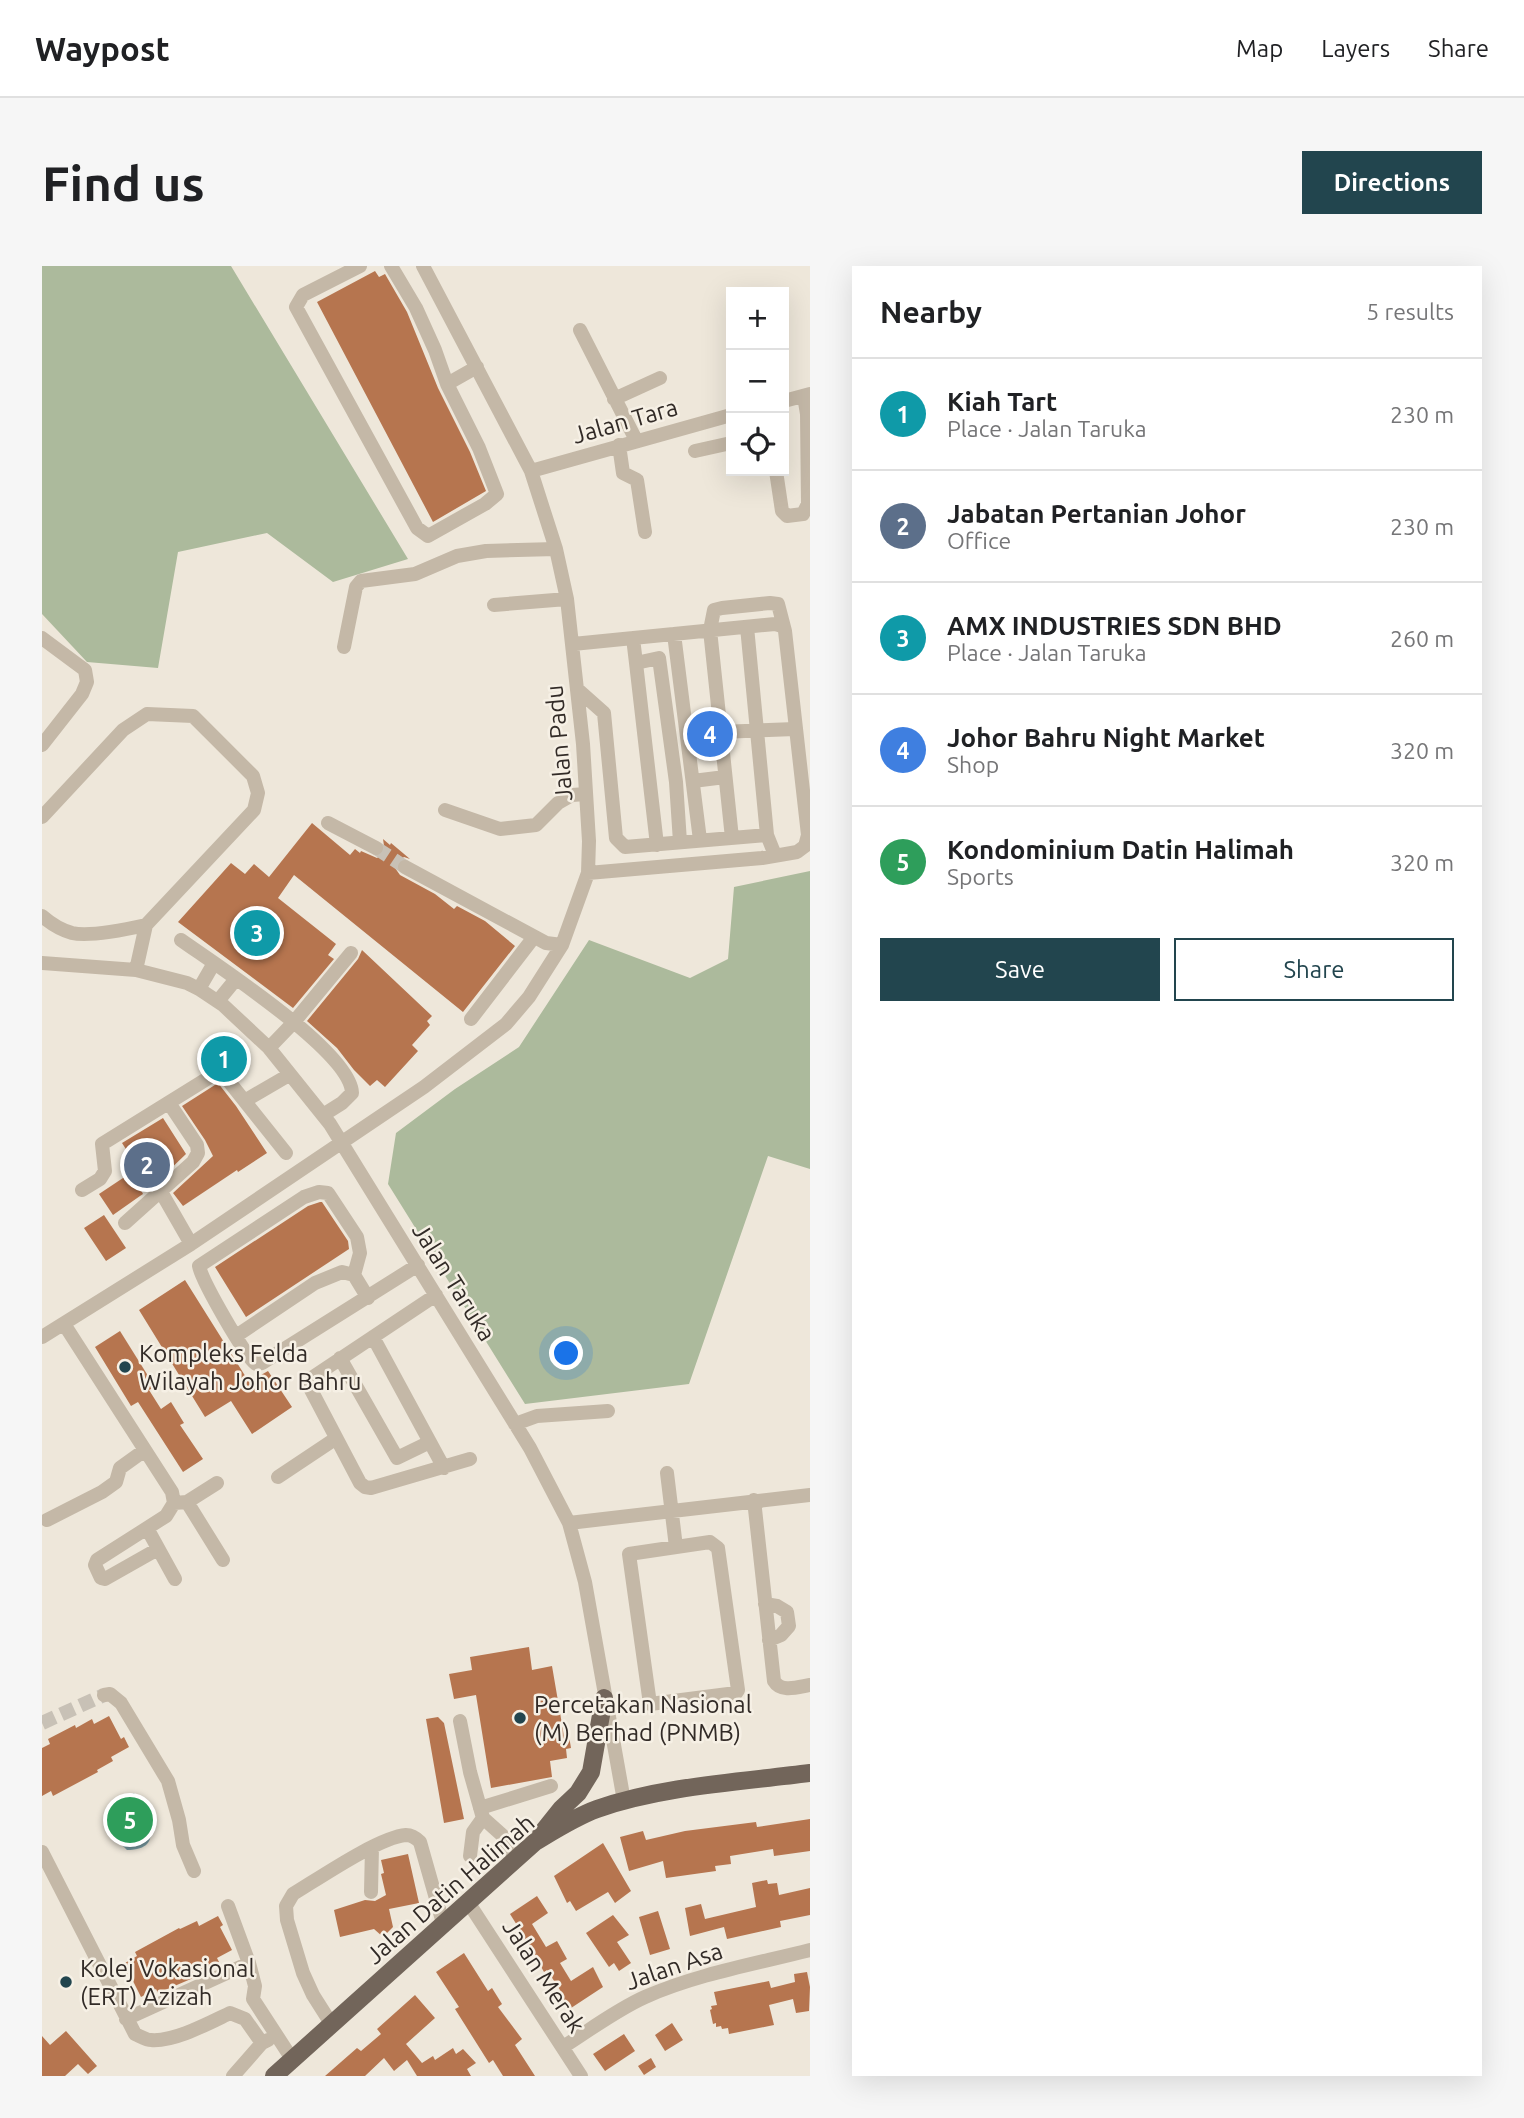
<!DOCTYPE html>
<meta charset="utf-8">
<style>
:root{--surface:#fff;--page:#f6f6f6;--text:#202124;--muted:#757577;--line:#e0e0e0;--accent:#22454e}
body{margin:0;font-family:Ubuntu,sans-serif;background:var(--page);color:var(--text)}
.controls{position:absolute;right:21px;top:21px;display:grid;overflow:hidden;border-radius:0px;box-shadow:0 7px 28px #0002}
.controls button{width:63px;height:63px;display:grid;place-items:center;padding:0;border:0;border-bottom:2px solid var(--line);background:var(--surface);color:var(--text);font:35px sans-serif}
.you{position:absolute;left:525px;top:1088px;width:24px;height:24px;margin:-18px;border:5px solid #fff;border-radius:50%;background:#1a73e8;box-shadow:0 0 0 10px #1a73e833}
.badge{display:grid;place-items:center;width:46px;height:46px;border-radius:50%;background:var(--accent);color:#fff;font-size:23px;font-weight:700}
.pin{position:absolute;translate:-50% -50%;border:4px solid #fff;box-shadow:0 2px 7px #0006}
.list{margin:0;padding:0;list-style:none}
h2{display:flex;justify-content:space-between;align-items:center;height:91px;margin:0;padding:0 28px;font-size:30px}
h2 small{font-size:23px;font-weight:400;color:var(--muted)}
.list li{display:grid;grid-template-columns:46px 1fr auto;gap:21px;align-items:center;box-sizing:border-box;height:112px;padding:0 28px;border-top:2px solid var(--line)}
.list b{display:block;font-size:26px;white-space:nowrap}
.list p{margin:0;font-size:23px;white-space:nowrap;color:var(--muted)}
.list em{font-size:23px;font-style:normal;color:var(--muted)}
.actions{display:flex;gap:14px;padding:21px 28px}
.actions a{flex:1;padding:16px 0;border:2px solid var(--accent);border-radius:0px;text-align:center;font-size:24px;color:var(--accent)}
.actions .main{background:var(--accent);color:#fff}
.icon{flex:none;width:38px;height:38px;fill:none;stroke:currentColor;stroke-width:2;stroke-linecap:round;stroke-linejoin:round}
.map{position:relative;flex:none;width:768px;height:1810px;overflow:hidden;border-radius:0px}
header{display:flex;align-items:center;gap:42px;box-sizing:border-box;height:98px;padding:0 35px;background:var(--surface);border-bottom:2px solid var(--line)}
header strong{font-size:33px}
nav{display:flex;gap:38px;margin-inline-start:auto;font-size:24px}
.intro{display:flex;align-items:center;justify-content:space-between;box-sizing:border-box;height:168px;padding:0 42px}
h1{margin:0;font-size:49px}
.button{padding:18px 32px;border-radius:0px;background:var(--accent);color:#fff;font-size:24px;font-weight:700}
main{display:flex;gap:42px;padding:0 42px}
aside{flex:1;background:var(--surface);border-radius:0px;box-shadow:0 7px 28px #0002}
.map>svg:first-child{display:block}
.green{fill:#acba9c}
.water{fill:#7ca0a7}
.building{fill:#b6754f}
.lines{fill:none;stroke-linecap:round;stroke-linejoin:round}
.minor-tunnel{stroke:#c8c1b6;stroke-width:14;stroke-dasharray:14 7;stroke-linecap:butt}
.minor{stroke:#c4b8a7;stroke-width:14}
.major{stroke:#72655a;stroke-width:18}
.poi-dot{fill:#22454e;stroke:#f6f0e5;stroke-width:2.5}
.labels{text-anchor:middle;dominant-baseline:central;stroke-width:5;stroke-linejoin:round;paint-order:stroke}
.street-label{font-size:24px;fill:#322b27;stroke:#f6f0e5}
.poi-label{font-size:24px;fill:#322b27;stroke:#f6f0e5;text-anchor:start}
</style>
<header>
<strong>Waypost</strong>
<nav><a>Map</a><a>Layers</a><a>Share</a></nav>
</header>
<div class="intro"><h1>Find us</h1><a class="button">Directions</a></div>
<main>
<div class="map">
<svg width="768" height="1810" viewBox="0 0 768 1810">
<rect width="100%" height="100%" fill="#eee7da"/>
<path class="green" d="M0,0H189L366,293L291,316L225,267L136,286L116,402L45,396L0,348Z
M768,605V903L726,890L647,1118L483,1138L346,918L354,867L413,823L477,781L547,674L648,712L686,693L692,621Z"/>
<path class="water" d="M92,1527C103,1546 127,1584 85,1584L74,1573L81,1567L79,1564L72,1563L68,1556L72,1550L80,1552L85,1549L78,1535Z"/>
<path class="building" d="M333,5L337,11L343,8L365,46L396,122L428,186L444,225L391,256L275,36Z
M270,557L308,589L313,583L318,587L319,585L335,592L343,586L341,573L348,579L349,577L368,593L362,591L355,596L353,602L358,609L393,628L412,643L415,640L443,655L473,680L421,746L252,609L236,632L294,678L286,689L292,693L251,742L136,656L189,597L203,608L212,598L227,611Z
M320,684L390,750L385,755L388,759L370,779L376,785L343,821L335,814L328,820L312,804L295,782L265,755L316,693Z
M179,781L194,793L188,801L170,793Z
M176,817L194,840L225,887L196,906L195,904L141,940L131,927L171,890L163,874L140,840Z
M121,852L144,888L121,910L99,924L101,928L98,930L71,949L57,928L96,902L80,877Z
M278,936H280L306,975L307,983L204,1051L173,1001L266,940Z
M62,949L84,982L64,995L42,962Z
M143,1014L207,1116L226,1105L250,1141L210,1168L189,1135L163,1151L97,1044Z
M78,1065L113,1121L107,1124L119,1143L129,1136L142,1157L138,1159L161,1193L141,1206L96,1136L89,1140L53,1081Z
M487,1381L490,1404L510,1400L522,1470H527L529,1482L524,1483L525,1492L508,1495L510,1511L449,1522L434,1429L412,1433L407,1408L430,1404L428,1391Z
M67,1450L79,1473L82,1471L87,1481L69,1491L71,1495L55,1504L56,1506L11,1530L9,1525L0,1530V1482L8,1478L6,1473L33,1459L34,1462L50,1453L52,1458Z
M396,1451L402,1457L422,1553L402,1557L384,1453Z
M768,1553V1585L732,1590L731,1583L688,1590L689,1598L673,1600L674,1605L624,1612L621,1595L587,1605L578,1571L601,1565L604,1574L643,1565L714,1556L715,1561Z
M561,1577L589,1625L573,1637L566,1626L534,1645L528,1635L525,1637L512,1610Z
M366,1588L377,1637L347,1643L351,1661L341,1671L332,1663L298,1671L292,1644L323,1634L333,1635L344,1629L339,1608L342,1607L339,1594Z
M725,1614L726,1618L735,1617L737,1629L768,1622V1649L738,1655L739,1661L685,1673L682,1661L648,1670L643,1642L659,1638L663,1653L714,1641L710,1617Z
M495,1630L506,1647L490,1658L504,1681L515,1675L525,1693L518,1697L529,1715L551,1701L561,1721L526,1744L515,1726L518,1724L505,1704L502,1706L484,1674L480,1677L473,1667L478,1664L468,1648Z
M616,1645L628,1683L608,1689L597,1651Z
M571,1649L587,1669L575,1676L589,1697L577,1705L572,1697L567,1701L544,1667Z
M176,1650L181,1659L178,1661L190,1684L175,1692L177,1696L162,1705L163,1707L116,1727L114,1723L99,1731L88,1709L84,1711L78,1700L95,1690L93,1686L137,1662L138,1663L155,1655L157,1660Z
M422,1687L446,1725L450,1722L460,1738L456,1741L480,1773L473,1779L493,1810H461L451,1794L447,1797L413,1743L417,1741L394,1706Z
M765,1706L768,1721L767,1745L754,1747L751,1733L727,1739L732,1759L687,1768L686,1762L680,1763L679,1760L674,1761V1757L671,1758L668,1744L670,1743L669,1740L675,1739L672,1726L727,1715L729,1722L753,1716L752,1708Z
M373,1729L393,1752L364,1778L380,1797L391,1790L393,1794L411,1782L414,1788L421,1783L434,1797L425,1803L429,1810H375L365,1794L352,1805L342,1792L323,1810H283L315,1782L319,1785L339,1768L335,1763Z
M630,1757L641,1774L623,1785L613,1769Z
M24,1765L55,1800L46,1808L36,1798L23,1810H0V1770L8,1779Z
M582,1768L593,1785L563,1805L551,1788Z
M609,1792L614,1801L602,1809L596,1800Z"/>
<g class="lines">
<path class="minor-tunnel" d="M334,582L363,601
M0,1457L62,1429"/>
<path class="minor" d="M318,0L261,29L254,41L375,262L386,270L443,238L455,228L437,182L405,118L393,84L374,42L349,0
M538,64L594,174
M405,118L435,101
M572,133L618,112
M742,135L768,128
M577,179L581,207L595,214L603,266
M653,185L689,177
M489,205L689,149
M734,205L740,245L745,250L761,248L766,238L765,148L762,130
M452,339L525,333
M705,361L725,569
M632,368L658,574
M0,372L43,404L45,416L40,428L0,479
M591,372L594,397L617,392L634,516L638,576
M531,378L733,358L740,360
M302,381L314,321L319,315L373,308L415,290L444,285L514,283
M594,397L615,579
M535,423L562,447L574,572L583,581L725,569L733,589
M678,466L753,463
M651,515L683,511
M403,544L458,563L494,559L516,537L530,529L544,528
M0,551L81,464L105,448L151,450L211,510L216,527L212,544L104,659L94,704
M286,557L334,582
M363,601L504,677L520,679
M546,607L720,592L755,586L763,580L766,569L743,365L736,338L728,337L680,342L672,344L668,364L690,572
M0,650C8,657 19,664 30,667C47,671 86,663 104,659
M139,674C174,699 309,786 310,827L300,837L281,849
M0,697L94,704L145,717L157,723L181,739L227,782L288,858L488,1182L527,1257L543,1316L582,1535
M157,723L172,697
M176,735L194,713
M429,753L492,671
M227,782L252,756L309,687
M204,834L247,809
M40,924L58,913L63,905L60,878L176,806L181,808L244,887
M118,924L149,978
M83,957L151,896L156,887L155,879L127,837
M312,1009L318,987L315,971L286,927L277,926L262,931L157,1000C160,1015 202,1089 214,1098L220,1097L376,999
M394,1029L271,1111L267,1120L318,1217L323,1221L329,1222L428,1193
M22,1058L130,1226L132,1237L124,1250L55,1294L53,1299L59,1312L63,1313L116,1283
M194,1070L273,1017L300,1006L312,1009L326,1032
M0,1071L149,978L382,821L464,758L487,731L520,679L546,607L547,575L541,478L525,333L514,283L489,205L381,0
M331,1071L402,1202
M298,1092L355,1192L388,1176
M473,1158L495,1150L566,1145
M625,1207L634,1281
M236,1211L293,1173
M712,1234L732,1415C739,1427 756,1421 768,1419
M145,1236L175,1217
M132,1237L145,1236L181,1294
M5,1254L60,1226L74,1216L78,1202L103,1184
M527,1257L768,1229
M106,1264L133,1313
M668,1276L676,1282L696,1424L694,1427L608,1438L587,1288Z
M723,1338L735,1340L745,1346L747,1360L739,1369L727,1374
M62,1429L68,1428L79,1437L126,1515L137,1554L141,1579L152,1605
M418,1455L428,1506L441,1552L460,1569L474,1594
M438,1542L509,1520
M0,1586L93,1768C98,1770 104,1774 109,1774C132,1776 167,1757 188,1747L203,1753L220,1777
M428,1590L431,1566L441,1552
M329,1626L330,1581
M426,1636L539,1810
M186,1640L207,1697
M84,1753L207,1697L213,1720L211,1733L250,1793
M290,1759L271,1729L261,1707L245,1654L244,1640L251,1628C276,1613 337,1571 364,1569C370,1569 374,1572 378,1576L401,1657
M521,1781C548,1764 574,1744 603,1731C655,1708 713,1698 768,1684
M191,1810L220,1777L226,1774"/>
<path class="major" d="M499,1568L519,1543L536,1527L549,1506L562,1432
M232,1810L493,1576C513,1564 533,1551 555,1543C621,1520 699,1516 768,1507"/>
</g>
<g class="poi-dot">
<circle cx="83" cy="1101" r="7"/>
<circle cx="478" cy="1452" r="7"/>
<circle cx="24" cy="1716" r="7"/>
</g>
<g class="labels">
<g class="street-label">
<text transform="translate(583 155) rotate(-16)">Jalan Tara</text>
<text transform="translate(517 477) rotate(-95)">Jalan Padu</text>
<text transform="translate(412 1016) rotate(58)">Jalan Taruka</text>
<text transform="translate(408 1623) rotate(-41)">Jalan Datin Halimah</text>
<text transform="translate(632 1700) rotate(-19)">Jalan Asa</text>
<text transform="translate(502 1710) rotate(57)">Jalan Merak</text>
</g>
<g class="poi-label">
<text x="97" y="1087">Kompleks Felda<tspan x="97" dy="28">Wilayah Johor Bahru</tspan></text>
<text x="492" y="1438">Percetakan Nasional<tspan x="492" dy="28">(M) Berhad (PNMB)</tspan></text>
<text x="38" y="1702">Kolej Vokasional<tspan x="38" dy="28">(ERT) Azizah</tspan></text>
</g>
</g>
</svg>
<div class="controls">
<button>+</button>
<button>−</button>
<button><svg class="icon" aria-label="locate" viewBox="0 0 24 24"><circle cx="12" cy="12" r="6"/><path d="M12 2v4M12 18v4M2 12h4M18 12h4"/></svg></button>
</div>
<div class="you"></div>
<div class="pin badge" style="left:182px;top:793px;background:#0f9aa8">1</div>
<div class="pin badge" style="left:105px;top:899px;background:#5c6f8a">2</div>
<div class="pin badge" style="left:215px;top:667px;background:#0f9aa8">3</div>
<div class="pin badge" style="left:668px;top:468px;background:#3f7fe0">4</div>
<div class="pin badge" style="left:88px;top:1554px;background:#2e9e5b">5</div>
</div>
<aside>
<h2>Nearby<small>5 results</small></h2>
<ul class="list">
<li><span class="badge" style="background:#0f9aa8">1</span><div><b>Kiah Tart</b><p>Place · Jalan Taruka</p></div><em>230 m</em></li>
<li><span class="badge" style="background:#5c6f8a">2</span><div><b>Jabatan Pertanian Johor</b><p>Office</p></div><em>230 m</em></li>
<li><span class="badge" style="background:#0f9aa8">3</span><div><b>AMX INDUSTRIES SDN BHD</b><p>Place · Jalan Taruka</p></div><em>260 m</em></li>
<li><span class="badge" style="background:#3f7fe0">4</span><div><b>Johor Bahru Night Market</b><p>Shop</p></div><em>320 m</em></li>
<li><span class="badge" style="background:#2e9e5b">5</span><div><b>Kondominium Datin Halimah</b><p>Sports</p></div><em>320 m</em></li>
</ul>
<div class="actions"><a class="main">Save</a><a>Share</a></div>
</aside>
</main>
